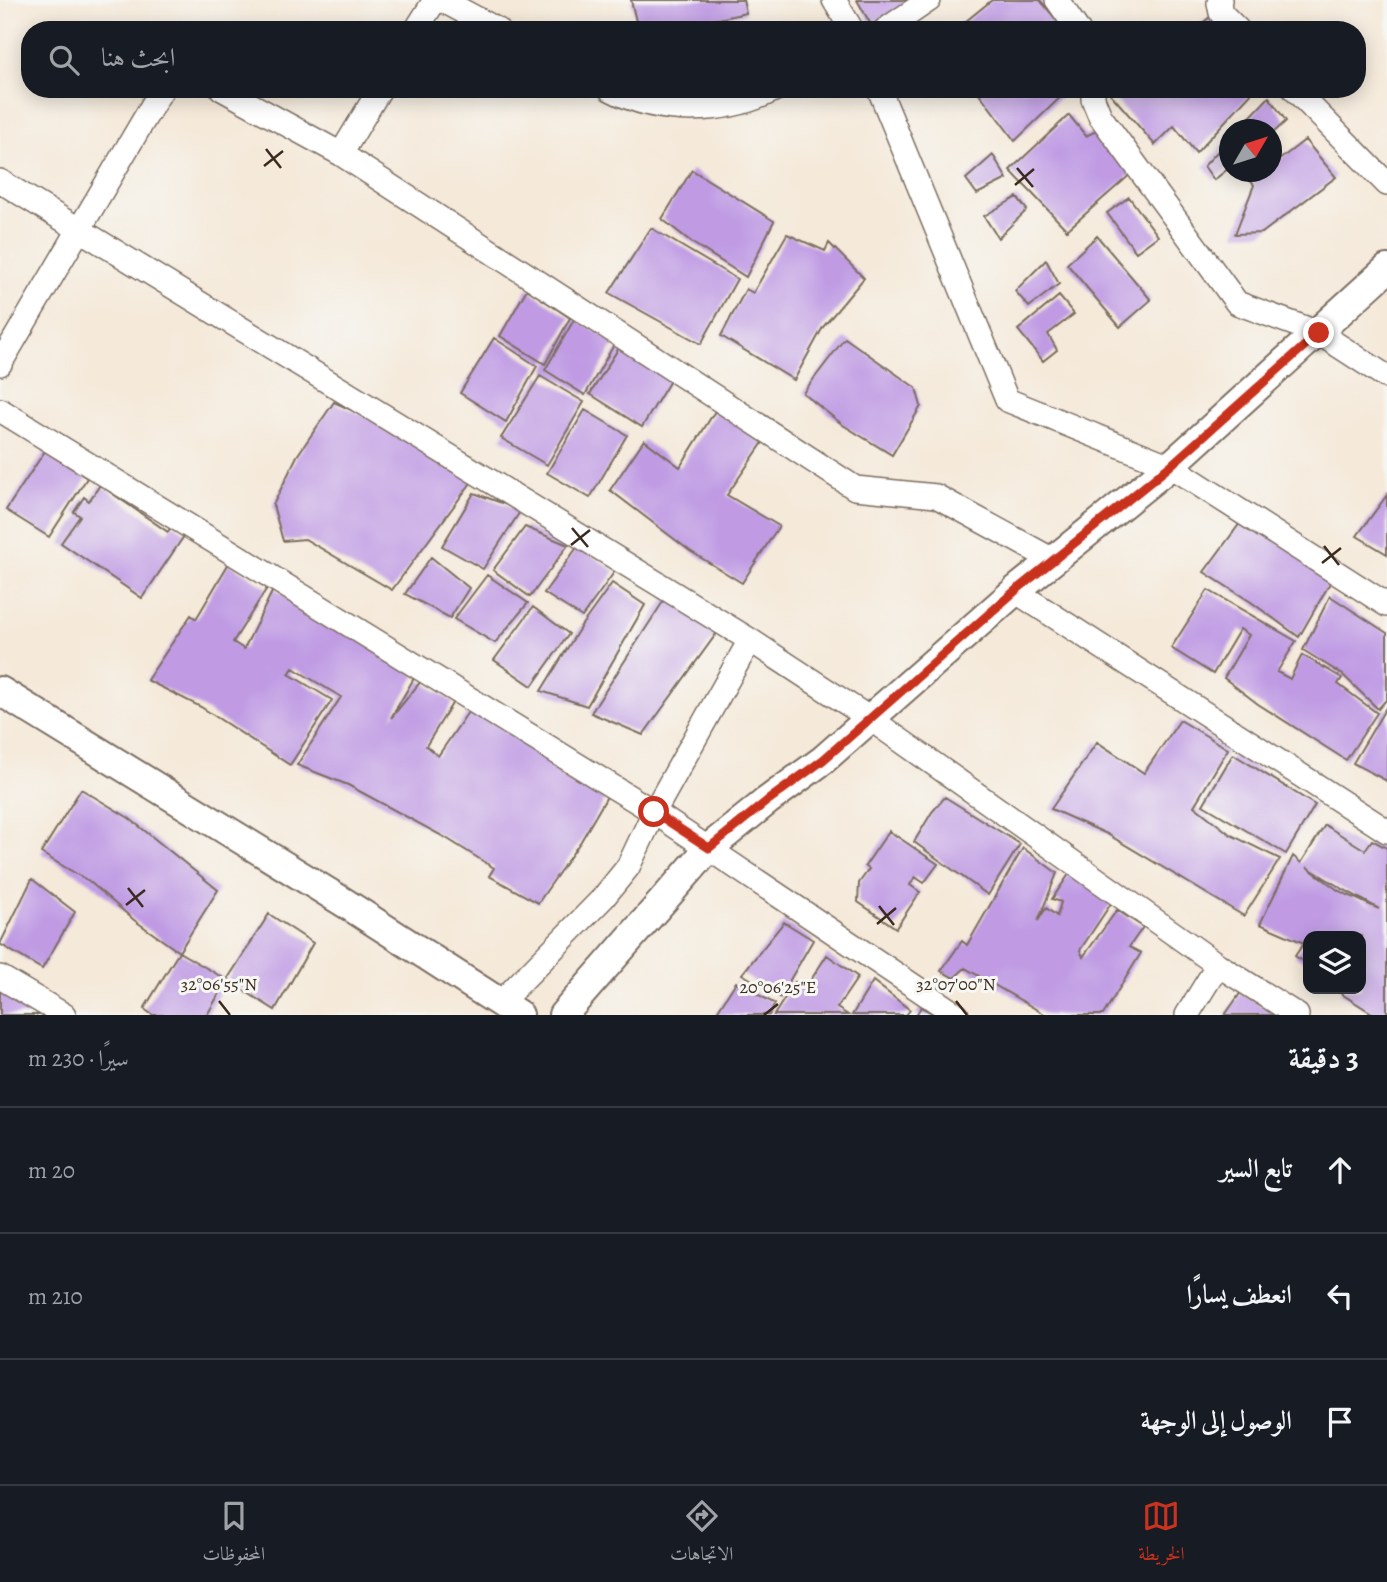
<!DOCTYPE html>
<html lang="ar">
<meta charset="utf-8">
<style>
:root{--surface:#171b24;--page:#242831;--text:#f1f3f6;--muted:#9ea1a6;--line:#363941;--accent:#c8321e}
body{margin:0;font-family:Alegreya,Amiri,serif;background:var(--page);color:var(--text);direction:rtl}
.controls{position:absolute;right:21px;bottom:21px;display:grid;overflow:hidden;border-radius:14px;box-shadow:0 4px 18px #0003}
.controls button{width:63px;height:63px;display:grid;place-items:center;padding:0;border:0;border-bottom:2px solid var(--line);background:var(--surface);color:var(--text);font:35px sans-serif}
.compass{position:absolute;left:1219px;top:119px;width:63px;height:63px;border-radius:50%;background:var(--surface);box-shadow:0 4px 18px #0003;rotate:51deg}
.stop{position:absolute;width:21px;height:21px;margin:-16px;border:5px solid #c8321e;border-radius:50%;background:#fff}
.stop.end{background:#c8321e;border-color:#fff;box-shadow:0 2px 7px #0008}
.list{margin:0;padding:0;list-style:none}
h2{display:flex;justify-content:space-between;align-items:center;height:91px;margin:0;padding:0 28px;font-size:30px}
h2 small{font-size:23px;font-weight:400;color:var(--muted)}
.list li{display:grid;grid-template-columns:46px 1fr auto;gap:21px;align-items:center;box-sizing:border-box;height:126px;padding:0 28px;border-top:2px solid var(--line)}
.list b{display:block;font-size:26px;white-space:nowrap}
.list em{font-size:23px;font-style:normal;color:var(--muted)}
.icon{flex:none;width:38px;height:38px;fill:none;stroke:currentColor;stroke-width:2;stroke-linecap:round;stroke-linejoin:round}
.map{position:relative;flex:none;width:1387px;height:1015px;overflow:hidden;direction:ltr}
.search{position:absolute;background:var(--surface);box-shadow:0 4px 18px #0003;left:21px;right:21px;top:21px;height:77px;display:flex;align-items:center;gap:18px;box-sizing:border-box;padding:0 24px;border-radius:28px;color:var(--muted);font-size:26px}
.sheet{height:469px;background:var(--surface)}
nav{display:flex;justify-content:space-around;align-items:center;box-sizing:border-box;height:98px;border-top:2px solid var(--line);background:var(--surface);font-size:19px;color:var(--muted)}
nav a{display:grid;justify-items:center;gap:4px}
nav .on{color:var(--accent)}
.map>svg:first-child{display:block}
.building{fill:#c09be4;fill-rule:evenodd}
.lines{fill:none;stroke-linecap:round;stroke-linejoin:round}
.minor-casing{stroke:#7c6d5f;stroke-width:26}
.tertiary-casing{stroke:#7c6d5f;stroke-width:32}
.minor{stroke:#fff;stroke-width:23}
.tertiary{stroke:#fff;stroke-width:28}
.route{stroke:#c8321e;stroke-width:9}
.ticks{fill:none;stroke:#3b2a1e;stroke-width:2.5}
.ticks-label{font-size:18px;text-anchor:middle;fill:#3b2a1e;stroke:#f6f6f2;stroke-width:6;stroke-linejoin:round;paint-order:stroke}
</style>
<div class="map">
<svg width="1387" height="1015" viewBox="0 0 1387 1015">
<rect width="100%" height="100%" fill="#f6f6f2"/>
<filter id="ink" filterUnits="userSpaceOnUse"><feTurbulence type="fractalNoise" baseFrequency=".0143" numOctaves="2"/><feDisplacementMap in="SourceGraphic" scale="14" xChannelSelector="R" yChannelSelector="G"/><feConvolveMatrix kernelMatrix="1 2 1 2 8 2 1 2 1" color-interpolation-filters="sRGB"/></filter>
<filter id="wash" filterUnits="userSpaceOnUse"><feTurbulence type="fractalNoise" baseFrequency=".00686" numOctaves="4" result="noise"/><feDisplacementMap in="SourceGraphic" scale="28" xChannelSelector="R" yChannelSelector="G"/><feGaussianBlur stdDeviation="1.57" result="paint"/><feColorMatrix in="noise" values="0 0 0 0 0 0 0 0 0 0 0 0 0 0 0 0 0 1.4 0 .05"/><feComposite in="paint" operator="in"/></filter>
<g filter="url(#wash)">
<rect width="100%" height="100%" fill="#f5e9d9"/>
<g id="blocks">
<path class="building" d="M631,0H743L746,13L669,30H638Z
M857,0H921L874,30Z
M992,0H1040L1065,30H955Z
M1210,17L1221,30H1194Z
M976,89H1069L1015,141Z
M1110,89H1137L1140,92L1145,89H1255L1196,153L1174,126L1155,145L1108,91Z
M1269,97L1286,121L1272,134V130H1238Z
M1069,115L1086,136L1096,131L1132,173L1067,230L1010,170Z
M1229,139V168L1214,180L1204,166Z
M1305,140L1336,177L1262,233L1235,234L1254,185L1243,172H1272V152L1279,160Z
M993,155L1007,179L977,194L966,179Z
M692,170L774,221L746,277L694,244L662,219Z
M1017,197L1027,210L998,238L984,216Z
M1129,197L1158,236L1136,252L1107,213Z
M651,228L737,279L701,344L609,293Z
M787,234L825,251L829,243L864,278L823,327L794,380L721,336L746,289L753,293Z
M1097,236L1151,300L1120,327L1067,264Z
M1046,260L1059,284L1029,307L1015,291Z
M527,289L570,318L545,364L500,336Z
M1059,296L1074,314L1048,334L1057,350L1043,361L1018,330Z
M575,318L615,343L585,395L545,370Z
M494,338L537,366L506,422L460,393Z
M845,338L916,388L921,406L892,455L843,425L803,393Z
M620,346L671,379L642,427L590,394Z
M540,376L584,402L547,465L501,438Z
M334,402L382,424L473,480L392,590L305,539L283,541L273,505L297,456Z
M717,408L764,441L727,495L779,526L742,583L690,551L610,490L644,440L680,467Z
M585,410L627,435L590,498L547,473Z
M45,451L87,478L49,537L6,510Z
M100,485L168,532L173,524L186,533L142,598L61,543L80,516L74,512L84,497L89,501Z
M474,493L521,510L483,569L442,546Z
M1387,495V554L1357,536Z
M1243,519L1334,576L1299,637L1251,602L1204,572Z
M525,527L568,545L530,597L493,570Z
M578,546L615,571L582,617L544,593Z
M431,557L469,588L450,618L405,594Z
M229,563L267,588L233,642L244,649L274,588L417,673L391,718L421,681L453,702L426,746L438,756L470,709L609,793L581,841L538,903L489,876L494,868L446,838L348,785L297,765L341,697L293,668L289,674L332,700L290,765L201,707L147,680L191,615L196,619Z
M487,575L528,603L495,643L454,619Z
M612,583L645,605L587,706L541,691L581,626Z
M1208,590L1296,641L1277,672L1290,679L1302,655L1342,678L1338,684L1377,713L1346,760L1258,704L1224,678L1249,635L1240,629L1213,674L1171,648Z
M1330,596L1387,633V699L1378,709L1343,675L1303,650Z
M666,597L719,630L643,735L591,713Z
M533,607L569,634L532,686L494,660Z
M1387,706V781L1353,763Z
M1180,720L1228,749L1194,806L1231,835L1280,859L1244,916L1107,834L1051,809L1097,742L1144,773Z
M1233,754L1315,805L1286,854L1203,805Z
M81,789L129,818L218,890L179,952L227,980L207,1015H153L144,1009L179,952L134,920L90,882L41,853Z
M945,797L1020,844L988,895L914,842L932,812Z
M1325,825L1365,850L1372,840L1387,848V1015H1375L1340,993L1343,989H1361V936H1308V965L1295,956L1304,943L1260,924L1293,856L1301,863ZM1307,867L1341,888L1379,909L1339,891Z
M889,831L938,864L924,883L915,877L910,885L920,892L896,928L858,902L859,883L869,869L865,866Z
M1023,848L1057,873L1038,921L1046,908L1057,916L1061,902L1052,899L1074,867L1116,896L1080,950L1083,957L1117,910L1143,927L1129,947L1141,953L1103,1015H1046L965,968L954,978L941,971L962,941L967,945Z
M32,879L75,912L42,969L0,944Z
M269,914L313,943L275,1010L227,980Z
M784,922L813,940L780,997L742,974Z
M827,955L858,977L837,1008L848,1015H774L795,982L805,989Z
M873,981L910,1010L906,1015H852Z
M736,982L775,1004L769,1015H715Z
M0,986L41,1015H0Z
M1241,992L1276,1015H1225Z
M921,1007L935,1015H916Z"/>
</g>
</g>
<g filter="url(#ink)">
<use href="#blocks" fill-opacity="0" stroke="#7c6d5f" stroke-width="2"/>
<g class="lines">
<defs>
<path id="minor" d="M442,0L498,30
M834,0L852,30
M1057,0L1078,30
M1220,0L1219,3L1221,13L1238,30
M416,30L435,0
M885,30L929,0
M222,89L341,154L855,488L936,496L1053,560
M610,89C660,116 726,115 776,89
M879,89L1007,400L1170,466L1387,605
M1093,89V99L1100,116L1237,303L1319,333L1387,377
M1294,89L1387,184
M341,154L380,89
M0,181L750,640L869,718L1218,965L1297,1015
M0,364L162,89
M0,410L654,812L957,1015
M1015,591L1387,831
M0,977L64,1015
M500,1003L603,898L628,867L654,812L750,640
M1187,1015L1218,965"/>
<path id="tertiary" d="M0,691L345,903L519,1015
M563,1015L709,848L767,801L823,760L1015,591L1170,466L1387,269"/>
</defs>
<use href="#minor" class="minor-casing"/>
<use href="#tertiary" class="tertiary-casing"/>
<use href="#minor" class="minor"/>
<use href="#tertiary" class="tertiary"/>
</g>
</g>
<g class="lines" filter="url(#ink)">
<path class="route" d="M654,812L709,848L767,801L823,760L1015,591L1170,466L1319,333"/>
</g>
<path class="ticks" d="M266,149L281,168M264,166L283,151M1017,168L1033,187M1015,185L1034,169M572,528L588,547M571,545L590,530M1324,546L1339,565M1322,563L1341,548M128,888L143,907M126,905L145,890M879,906L894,925M877,924L896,908M219,1001L230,1015M956,1001L967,1015M764,1015L778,1004"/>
<g class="ticks-label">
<text x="219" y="990">32°06'55"N</text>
<text x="956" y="990">32°07'00"N</text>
<text x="778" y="993">20°06'25"E</text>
</g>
</svg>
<div class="controls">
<button><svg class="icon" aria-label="layers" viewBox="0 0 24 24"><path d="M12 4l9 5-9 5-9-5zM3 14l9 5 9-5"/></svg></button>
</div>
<svg class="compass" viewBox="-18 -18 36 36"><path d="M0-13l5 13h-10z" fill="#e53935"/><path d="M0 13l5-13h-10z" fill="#9ea1a6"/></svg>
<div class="stop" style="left:654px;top:812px"></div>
<div class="stop end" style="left:1319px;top:333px"></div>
<div class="search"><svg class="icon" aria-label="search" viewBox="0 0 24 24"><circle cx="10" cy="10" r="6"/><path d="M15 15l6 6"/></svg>ابحث هنا</div>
</div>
<section class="sheet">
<h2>3 دقيقة<small>سيرًا · 230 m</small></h2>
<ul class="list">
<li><svg class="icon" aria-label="ahead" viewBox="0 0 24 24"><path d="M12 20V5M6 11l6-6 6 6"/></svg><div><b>تابع السير</b></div><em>20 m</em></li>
<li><svg class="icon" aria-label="left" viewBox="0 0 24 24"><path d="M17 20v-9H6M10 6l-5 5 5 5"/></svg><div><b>انعطف يسارًا</b></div><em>210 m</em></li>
<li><svg class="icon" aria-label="arrive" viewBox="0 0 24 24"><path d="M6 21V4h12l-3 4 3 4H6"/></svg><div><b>الوصول إلى الوجهة</b></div></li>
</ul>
</section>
<nav>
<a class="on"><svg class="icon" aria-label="map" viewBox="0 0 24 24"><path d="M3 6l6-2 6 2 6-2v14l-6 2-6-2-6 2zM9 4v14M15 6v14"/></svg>الخريطة</a>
<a><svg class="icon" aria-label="directions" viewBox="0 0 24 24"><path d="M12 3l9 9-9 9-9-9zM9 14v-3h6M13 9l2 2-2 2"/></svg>الاتجاهات</a>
<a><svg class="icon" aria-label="saved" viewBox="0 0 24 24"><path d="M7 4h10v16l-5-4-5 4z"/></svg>المحفوظات</a>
</nav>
